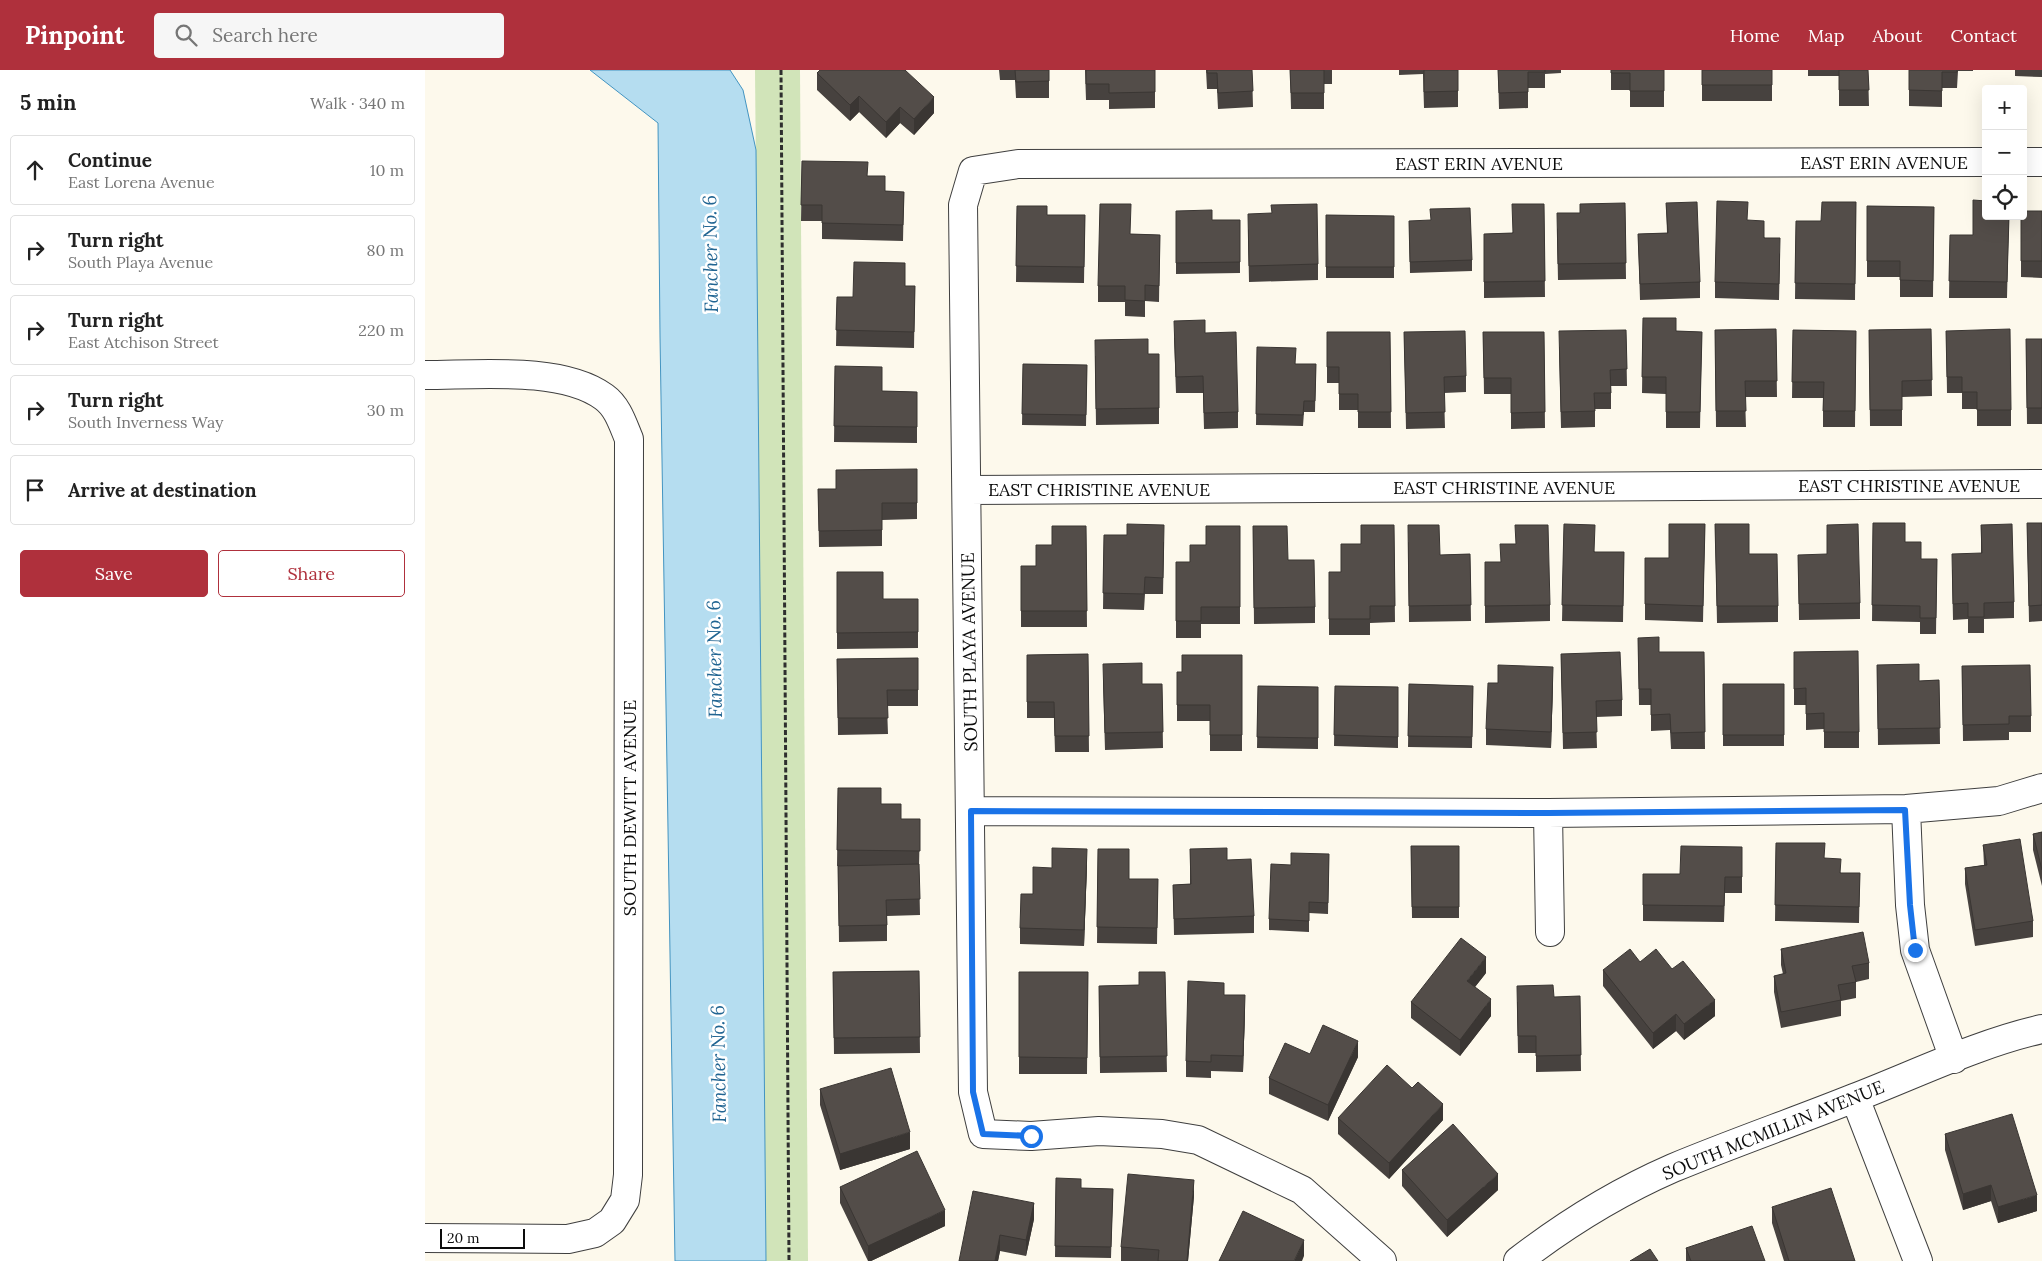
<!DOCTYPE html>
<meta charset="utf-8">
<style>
:root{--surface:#fff;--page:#f6f6f6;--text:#222;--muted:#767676;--line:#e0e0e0;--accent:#af303c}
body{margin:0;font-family:Lora,serif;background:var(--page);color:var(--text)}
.controls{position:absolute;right:15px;top:15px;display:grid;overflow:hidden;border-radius:5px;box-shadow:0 5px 20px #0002}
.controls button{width:45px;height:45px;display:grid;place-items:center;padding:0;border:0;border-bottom:1px solid var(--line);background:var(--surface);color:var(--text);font:25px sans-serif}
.scale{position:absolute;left:15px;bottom:12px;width:85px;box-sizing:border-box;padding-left:5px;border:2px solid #0c0c0c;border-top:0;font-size:14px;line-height:18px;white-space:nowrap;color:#0c0c0c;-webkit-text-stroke:4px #fff;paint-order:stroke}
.stop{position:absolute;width:15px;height:15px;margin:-11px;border:4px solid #1a73e8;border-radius:50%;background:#fff}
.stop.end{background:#1a73e8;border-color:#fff;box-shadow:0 1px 5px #0008}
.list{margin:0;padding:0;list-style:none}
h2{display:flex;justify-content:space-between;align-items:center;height:65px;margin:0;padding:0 20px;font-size:21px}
h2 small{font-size:16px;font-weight:400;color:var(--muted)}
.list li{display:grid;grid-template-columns:32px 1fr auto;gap:15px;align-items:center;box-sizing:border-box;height:70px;margin:0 10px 10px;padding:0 10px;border:1px solid var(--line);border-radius:5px}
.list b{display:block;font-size:19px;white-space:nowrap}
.list p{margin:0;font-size:16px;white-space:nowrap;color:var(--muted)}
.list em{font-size:16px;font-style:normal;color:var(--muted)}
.actions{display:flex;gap:10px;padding:15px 20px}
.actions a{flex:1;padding:11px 0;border:1px solid var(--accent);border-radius:5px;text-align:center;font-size:18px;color:var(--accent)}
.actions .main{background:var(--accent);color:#fff}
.icon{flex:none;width:28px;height:28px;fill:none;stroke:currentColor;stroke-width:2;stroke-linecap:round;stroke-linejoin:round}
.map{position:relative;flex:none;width:1617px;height:1191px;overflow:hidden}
header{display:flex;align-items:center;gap:30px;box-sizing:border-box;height:70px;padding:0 25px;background:var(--accent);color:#fff}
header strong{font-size:24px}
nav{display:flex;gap:28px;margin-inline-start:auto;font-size:18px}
.search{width:350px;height:45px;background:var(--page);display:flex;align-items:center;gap:12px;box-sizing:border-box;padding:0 18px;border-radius:5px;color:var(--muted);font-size:19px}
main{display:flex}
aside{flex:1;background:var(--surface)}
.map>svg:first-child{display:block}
.green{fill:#d1e4b9}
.water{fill:#b5ddf0;stroke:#4394c1}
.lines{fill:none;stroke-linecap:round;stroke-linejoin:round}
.minor-casing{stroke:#3f3f3f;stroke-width:30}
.path{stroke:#2e2e2e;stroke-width:3;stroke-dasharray:5 2.5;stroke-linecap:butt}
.minor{stroke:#fff;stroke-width:28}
.wall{fill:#47423f}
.shaded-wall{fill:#3a3633}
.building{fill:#534d49;stroke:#3a3633}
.route{stroke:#1a73e8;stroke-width:6}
.labels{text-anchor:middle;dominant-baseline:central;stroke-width:5;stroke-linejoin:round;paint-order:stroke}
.street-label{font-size:18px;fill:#0c0c0c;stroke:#fff}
.water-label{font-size:19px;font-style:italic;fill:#216592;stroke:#fff}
</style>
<header>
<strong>Pinpoint</strong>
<div class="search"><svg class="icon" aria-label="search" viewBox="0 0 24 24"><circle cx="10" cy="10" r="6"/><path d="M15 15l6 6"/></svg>Search here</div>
<nav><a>Home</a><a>Map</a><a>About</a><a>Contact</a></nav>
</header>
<main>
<aside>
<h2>5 min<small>Walk · 340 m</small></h2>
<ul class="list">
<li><svg class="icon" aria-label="ahead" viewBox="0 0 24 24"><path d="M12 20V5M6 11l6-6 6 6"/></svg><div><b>Continue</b><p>East Lorena Avenue</p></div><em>10 m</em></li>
<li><svg class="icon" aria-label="right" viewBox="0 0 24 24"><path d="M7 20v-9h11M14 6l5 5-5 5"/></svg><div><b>Turn right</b><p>South Playa Avenue</p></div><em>80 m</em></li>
<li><svg class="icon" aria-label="right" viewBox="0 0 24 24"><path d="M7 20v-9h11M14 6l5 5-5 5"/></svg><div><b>Turn right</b><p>East Atchison Street</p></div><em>220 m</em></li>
<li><svg class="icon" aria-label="right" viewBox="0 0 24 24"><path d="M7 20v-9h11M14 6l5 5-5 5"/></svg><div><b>Turn right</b><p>South Inverness Way</p></div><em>30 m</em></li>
<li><svg class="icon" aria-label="arrive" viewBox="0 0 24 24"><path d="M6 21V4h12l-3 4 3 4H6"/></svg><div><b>Arrive at destination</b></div></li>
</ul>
<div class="actions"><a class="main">Save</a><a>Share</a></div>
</aside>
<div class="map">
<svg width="1617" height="1191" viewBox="0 0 1617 1191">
<rect width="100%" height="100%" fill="#fdf9ec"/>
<path class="green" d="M330,0H375L383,1191H341Z"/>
<path class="water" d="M165,0H305L318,20L331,80L341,1191H250L235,266L233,53Z"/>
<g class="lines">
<defs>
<path id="minor" d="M1598,92H1617
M0,305C52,305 137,296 179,327C193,337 198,355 204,369L203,1105L200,1130L187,1151L170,1163L143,1169L0,1168
M542,420L1617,414
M1481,739L1485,835L1490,880L1529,989
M546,741L1123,743L1481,739L1574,731L1617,718
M1123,743L1125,862
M1430,1028L1493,1191
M957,1191L877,1120L773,1070L737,1064L674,1061L606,1066L558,1064L548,1022L538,135L548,101L593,94L1561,92
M1093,1191C1141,1154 1193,1122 1248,1098C1308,1073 1369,1052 1429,1028C1489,1005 1554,973 1617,959"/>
</defs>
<use href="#minor" class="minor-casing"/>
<path class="path" d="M356,0L364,1191"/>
<use href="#minor" class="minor"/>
</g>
<path class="wall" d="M574,0H624V28H591L590,10H575Z
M660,0H730V38L684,39V30H661Z
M781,0H827L828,37L793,39L792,19H782Z
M865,0H907V14H899V39H866Z
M974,0H1033V37L999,38L998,4L974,5Z
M1073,0H1136V3L1120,4V18H1103V38L1074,39Z
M1186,0H1239V37H1205V20H1186Z
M1277,0H1347V31H1277Z
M1383,0H1443L1444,36H1414V6H1383Z
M1484,0H1548V1H1533L1532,18H1517V37L1484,36Z
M1590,0H1617V7L1590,6Z
M392,3L509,43L489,65L475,53L461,68L434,42L425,51L392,20Z
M377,91L443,106L460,121L479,122L478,171L397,169V151H376Z
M1431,132L1430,230L1370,229L1371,151H1396Z
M1200,133L1201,209L1133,210L1132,159L1155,143Z
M1241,133L1275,212V228L1215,230L1213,164L1242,163Z
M1119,134L1120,227L1059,228V164L1087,163Z
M592,136L622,145H660L659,213L591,212Z
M1442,136L1509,137L1508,227H1475V207H1442Z
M751,141L787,150H815V203L751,204Z
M1617,141V208L1596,207V146Z
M846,143L893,194V210L824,212L823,160Z
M901,145L969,146V208H901Z
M1584,146L1582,228H1524L1525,165H1548Z
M1323,150L1355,184L1354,230L1290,228V212Z
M984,151L1047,190V201L985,203Z
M706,164L735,165L734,232L720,231V247L700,246V232H673V216Z
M480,216H490L489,278L411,276L412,227H428Z
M1218,248L1251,261L1277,262L1275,358H1241V324L1217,323Z
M1351,259L1352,327H1320L1321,357H1291L1290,260Z
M1506,259L1507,326L1477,327V356H1445L1444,260Z
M1201,260L1202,316H1186V339H1170V357L1136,358L1134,277Z
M1368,260L1431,261L1430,357H1398V328H1367Z
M1521,261L1586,340V356H1552V339H1537V323H1522Z
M902,262H965L966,358H933V340H914V313H902Z
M979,262L1041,306V322L1019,323L1020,358L981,359Z
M1058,262H1119L1120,358L1086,359V324H1059Z
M749,267L813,342V358L779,359L778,323H751Z
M1601,269H1617V354H1602Z
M832,277L871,294H891L890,342H879L878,356L831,355Z
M734,284V354L671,355L670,286Z
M598,294L662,295L661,356L597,355Z
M410,296L457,321L492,322V373L409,372Z
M492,399V449L457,450V476L394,477L393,419H411Z
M1448,453L1480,472L1496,489H1512L1511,564H1495V552L1447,551Z
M1602,453H1617V551L1604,552Z
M1139,454L1170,482H1199L1198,552L1137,551Z
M1280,454L1278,552L1220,550V488H1244Z
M1290,454L1353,536V552L1292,553Z
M969,455L970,552L945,553V565H904V502H916Z
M1556,455L1589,532V548L1559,549V563H1543V549L1528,550L1527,500L1556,483Z
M661,456L662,557H596V496H611L627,475Z
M815,456V554H776V568H751V492H765L781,475Z
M828,456L863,490L890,537V553L829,554Z
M679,465L739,472L738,524H720L719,540L678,539Z
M983,472L1015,485L1045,484L1046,551L984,552Z
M1373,485L1435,533V549L1374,550Z
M1060,492H1075L1125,535V551L1060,553Z
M412,502L458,529H493V578L412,579Z
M1213,568L1234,582H1279L1280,679H1246L1245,660L1226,661V635H1214Z
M1369,582L1434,662V678H1399V659L1381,660V635H1369Z
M663,584L664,682H630L629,648H602V585Z
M1136,584L1197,630V646L1171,647L1172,678L1138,679Z
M817,585V681H785V651H752V602H757Z
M493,588V636H462L463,664L413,665L412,589Z
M1452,595L1494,611L1514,610L1515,674L1453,675Z
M1537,596L1606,646V662H1584V670L1538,671Z
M678,610L717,614H737L738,678L680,680Z
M1128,613L1126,678L1061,675V659Z
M984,614L1048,616L1047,678L983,677Z
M1298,614H1359V676H1298Z
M833,616L893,617V679L832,678Z
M910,616L973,617V678L909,676Z
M413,718L456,734L476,749H495L494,798L495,845L462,846V871L414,872L413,796H412Z
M1617,762V816L1608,780V764Z
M1351,773L1400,788L1416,803H1435L1434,853L1350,851Z
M1558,775L1608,851V867L1550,876L1540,814V798L1559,795Z
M986,776H1034V848H987Z
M1317,777V823H1300L1299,852L1218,851V804H1255Z
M673,779L704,809H733L732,874L672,873Z
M765,779L802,790L829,846V863L749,865L748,815L765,814Z
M904,784L903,844L884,843V862L844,860V849L866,795Z
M662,795L659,876L595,874V858L608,824L627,798Z
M1356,879L1444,893V909L1431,912V928L1416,931V946L1356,958L1349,922V906L1358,904L1356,895Z
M1215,892L1247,899L1290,946L1259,970L1251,961L1228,979L1178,916V900Z
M494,901L495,983L409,984L408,902Z
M594,902H663L662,1004H594Z
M740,902L742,1002L675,1003L674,916L714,915Z
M1061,903L1050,917L1066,946L1035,986L986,948V932Z
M799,925L820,941L818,1002L786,1001V1008L761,1007V991Z
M1155,926L1156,1001L1111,1002V983H1093L1092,932Z
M885,984L933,987L903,1051L844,1024V1008Z
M395,1019L485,1079L415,1100L395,1035Z
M913,1048L1018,1050L964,1109L913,1064Z
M1520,1064L1612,1141L1573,1153L1566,1131L1538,1140L1520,1080Z
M977,1100L1073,1120L1022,1167L977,1116Z
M631,1108L656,1118L688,1119L686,1188L630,1187Z
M415,1117L520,1156L446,1191H443L415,1133Z
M769,1126L763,1191H696V1177Z
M609,1133V1149L601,1186L575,1181L573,1191H534Z
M1347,1137L1430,1191H1359L1347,1153Z
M1261,1178L1340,1191H1261Z"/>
<path class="shaded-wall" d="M434,26V42L425,51V35Z
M509,27V43L489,65V49Z
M475,37V53L461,68V52Z
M1128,597V613L1126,678V662Z
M662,779V795L659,876V860Z
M1061,887V903L1042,927V911Z
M820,925V941L818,1002V986Z
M1066,929V946L1035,986V970Z
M1290,930V946L1259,970V954Z
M1251,944V961L1228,979V963Z
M933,971V987L903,1051V1035Z
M1018,1034V1050L964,1109V1093Z
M485,1062V1079L415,1100V1084Z
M1073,1104V1120L1022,1167V1150Z
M769,1110V1126L763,1191H762Z
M1566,1115V1131L1538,1140V1124Z
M1612,1125V1141L1573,1153V1137Z
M609,1133V1149L601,1186V1170Z
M520,1140V1156L446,1191H443V1176Z
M575,1165V1181L573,1191H570Z
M879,1170V1186L877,1191H869Z"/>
<path class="building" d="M395,0H480L509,27L489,49L475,37L461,52L434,26L425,35L392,3Z
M590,0H624V11L591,12Z
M661,0H730V22L684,23V14H661Z
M782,0H827L828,21L793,23L792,3H782Z
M865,0H899V23H866Z
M999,0H1033V21L999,22Z
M1073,0H1120V2H1103V22L1074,23Z
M1186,0H1239V21H1205V3H1186Z
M1277,0H1347V15H1277Z
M1414,0H1443L1444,20H1414Z
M1484,0H1532V2H1517V21L1484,20Z
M377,91L443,92L442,106H460V121L479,122L478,155L397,153V135H376Z
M1548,130L1561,131V146H1584L1582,212L1524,211L1525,165H1548Z
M1292,131L1323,132L1322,150L1339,151V168H1355L1354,214L1290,212Z
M1272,132L1275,212L1215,214L1213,164L1243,163L1241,133Z
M1397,132H1431L1430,214L1370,213L1371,151H1396Z
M1200,133L1201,193L1133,194L1132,143H1155V134Z
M675,134H706L705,164L735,165L734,216L720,215V231L700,230V216H673Z
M892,134L893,194L824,196L823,144L847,143L846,135Z
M1087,134H1119L1120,211L1059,212V164L1088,163Z
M592,136H622V145H660L659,197L591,196Z
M1442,136L1509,137L1508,211L1475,210V191H1442Z
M1045,138L1047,190L985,192L984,151L1006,150L1005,139Z
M787,140V150H815V192L751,193V141Z
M1598,141H1617V191H1596V146H1598Z
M901,145L969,146V197H901Z
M429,192L480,193V216H490L489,262L411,260L412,227H428Z
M1218,248H1251V261L1277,262L1275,342H1241V307H1217Z
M780,250V263L811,262L813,342L779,343L778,306L751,307L749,251Z
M1351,259L1352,311H1320L1321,341H1291L1290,260Z
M1506,259L1507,310L1477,311V340H1445L1444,260Z
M1585,259L1586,340H1552V322H1537V307H1522L1521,261Z
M1201,260L1202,299L1185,300L1186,323H1169L1170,341L1136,342L1134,261Z
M1368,260L1431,261L1430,341H1398L1399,312H1367Z
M1040,261L1041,306L1019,307L1020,342L981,343L979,262Z
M902,262H965L966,342H933V324H914V297H902Z
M1058,262H1119L1120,342L1086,343V308H1059Z
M723,269V284H734V338L671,339L670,270Z
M1601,269H1617V338H1602Z
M832,277L871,278L870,294H891L890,331H879L878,345L831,344Z
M598,294L662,295L661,345L597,344Z
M410,296L457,297V321L492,322V357L409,356Z
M492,399V433H457V460L394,461L393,419H411V400Z
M1448,453H1480V472H1496V489H1512L1511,548H1495V536L1447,535Z
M1602,453H1617V535L1604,536Z
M702,454L739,455L738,508L720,507L719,524L678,523L679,465H702Z
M1139,454L1170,455L1169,482H1199L1198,536L1137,535Z
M1244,454H1280L1278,536L1220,534V488H1244Z
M1290,454H1324V484H1352L1353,536H1292Z
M1433,454L1435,533L1374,534L1373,485L1402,484V455Z
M1587,454L1589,532L1559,533V547H1543V533L1528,534L1527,484L1557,483L1556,455Z
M936,455H969L970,536H945V549H904V502H916V474H936Z
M983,455H1014L1015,485L1045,484L1046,535L984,536Z
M1090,455H1123L1125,535L1060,536V492H1076L1075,474H1091Z
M627,456H661L662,541H596V496H611V475H627Z
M781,456H815V537H776V551H751V492H765V475H781Z
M828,456H862L863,490H889L890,537L829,538Z
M412,502H458V529H493V562L412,563Z
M1234,567V582H1279L1280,662L1246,663L1245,644L1226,645V619H1214L1213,568Z
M1433,581L1434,662H1399V643L1381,644V618L1369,619V582Z
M1195,582L1197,630L1171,631L1172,662L1138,663L1136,584Z
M663,584L664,666H630L629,632H602V585Z
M757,585H817V665H785V635H752V602H757Z
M493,588V620H462L463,648H413L412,589Z
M717,593V614H737L738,662L680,663L678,594Z
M1494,594V611L1514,610L1515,658L1453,659L1452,595Z
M1073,595L1128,597L1126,662L1061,659L1063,613H1073Z
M1605,595L1606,646H1584V654L1538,655L1537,596Z
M984,614L1048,616L1047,667L983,666Z
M1298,614H1359V665H1298Z
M833,616L893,617V668L832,667Z
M910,616L973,617V667L909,665Z
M413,718H456V734H476V749H495V781L412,780Z
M1617,762V800L1608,764Z
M1595,769L1608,851L1550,860L1540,798L1562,795L1558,775Z
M1351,773H1400L1399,788L1416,789L1415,803H1435L1434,837L1350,835Z
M986,776H1034V837H987Z
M1256,776L1317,777V807H1300L1299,836L1218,835V804H1255Z
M627,778L662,779L659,860L595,858L596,824H608V797L627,798Z
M802,778V790L826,789L829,846L749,849L748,815L766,814L765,779Z
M673,779H704V809H733L732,858L672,857Z
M866,783L904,784L903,833L884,832V851L844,849L846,794L866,795Z
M494,794L495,829L461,830L462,855L414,856L413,796Z
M1438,862L1444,893L1427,896L1431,912L1413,915L1416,930L1356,942L1349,906L1361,903L1356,879Z
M1036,868L1061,887L1042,911L1066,929L1035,970L986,932Z
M1205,879L1215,892L1231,879L1247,899L1258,891L1290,930L1259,954L1251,944L1228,963L1178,900Z
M494,901L495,967L409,968L408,902Z
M594,902H663L662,988L594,987Z
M714,902H740L742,986L675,987L674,916L714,915Z
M763,911L799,913V925H820L818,986L786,985V992L761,991Z
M1128,915L1129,927L1155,926L1156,985L1111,986V966H1093L1092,916Z
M898,955L933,971L903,1035L844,1008L860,973L885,984Z
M962,995L987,1018L993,1012L1018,1034L964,1093L913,1048Z
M466,998L485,1062L415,1084L395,1019Z
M1587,1044L1612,1125L1573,1137L1566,1115L1538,1124L1520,1064Z
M1028,1054L1073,1104L1022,1150L977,1100Z
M492,1081L520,1140L443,1176L415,1117Z
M703,1104L769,1110L762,1191H733L734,1180L696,1177Z
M631,1108L656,1109V1118L688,1119L686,1177L630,1176Z
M1406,1118L1430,1191H1364L1347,1137Z
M548,1121L609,1133L601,1170L575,1165L570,1191H534Z
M818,1141L879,1170L869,1191H794Z
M1327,1156L1340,1191H1266L1261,1178Z
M1225,1179L1233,1191H1205Z"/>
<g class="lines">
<path class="route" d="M606,1066L558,1064L548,1022L546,741L1123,743L1480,740L1485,835L1490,880"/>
</g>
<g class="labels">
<g class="street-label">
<text x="1459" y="92">EAST ERIN AVENUE</text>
<text x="1054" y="93">EAST ERIN AVENUE</text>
<text x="1484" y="415">EAST CHRISTINE AVENUE</text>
<text x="1079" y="417">EAST CHRISTINE AVENUE</text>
<text x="674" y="419">EAST CHRISTINE AVENUE</text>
<text transform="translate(544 582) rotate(-91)">SOUTH PLAYA AVENUE</text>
<text transform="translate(204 738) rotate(-90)">SOUTH DEWITT AVENUE</text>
<text transform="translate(1348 1060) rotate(-22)">SOUTH MCMILLIN AVENUE</text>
</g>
<g class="water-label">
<text transform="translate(285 184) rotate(-91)">Fancher No. 6</text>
<text transform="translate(289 589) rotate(-91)">Fancher No. 6</text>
<text transform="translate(293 994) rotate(-91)">Fancher No. 6</text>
</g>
</g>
</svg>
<div class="controls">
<button>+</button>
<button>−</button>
<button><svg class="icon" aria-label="locate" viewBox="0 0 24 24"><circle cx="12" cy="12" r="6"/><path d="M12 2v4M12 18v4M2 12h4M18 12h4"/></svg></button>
</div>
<div class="scale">20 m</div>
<div class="stop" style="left:606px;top:1066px"></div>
<div class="stop end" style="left:1490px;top:880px"></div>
</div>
</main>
